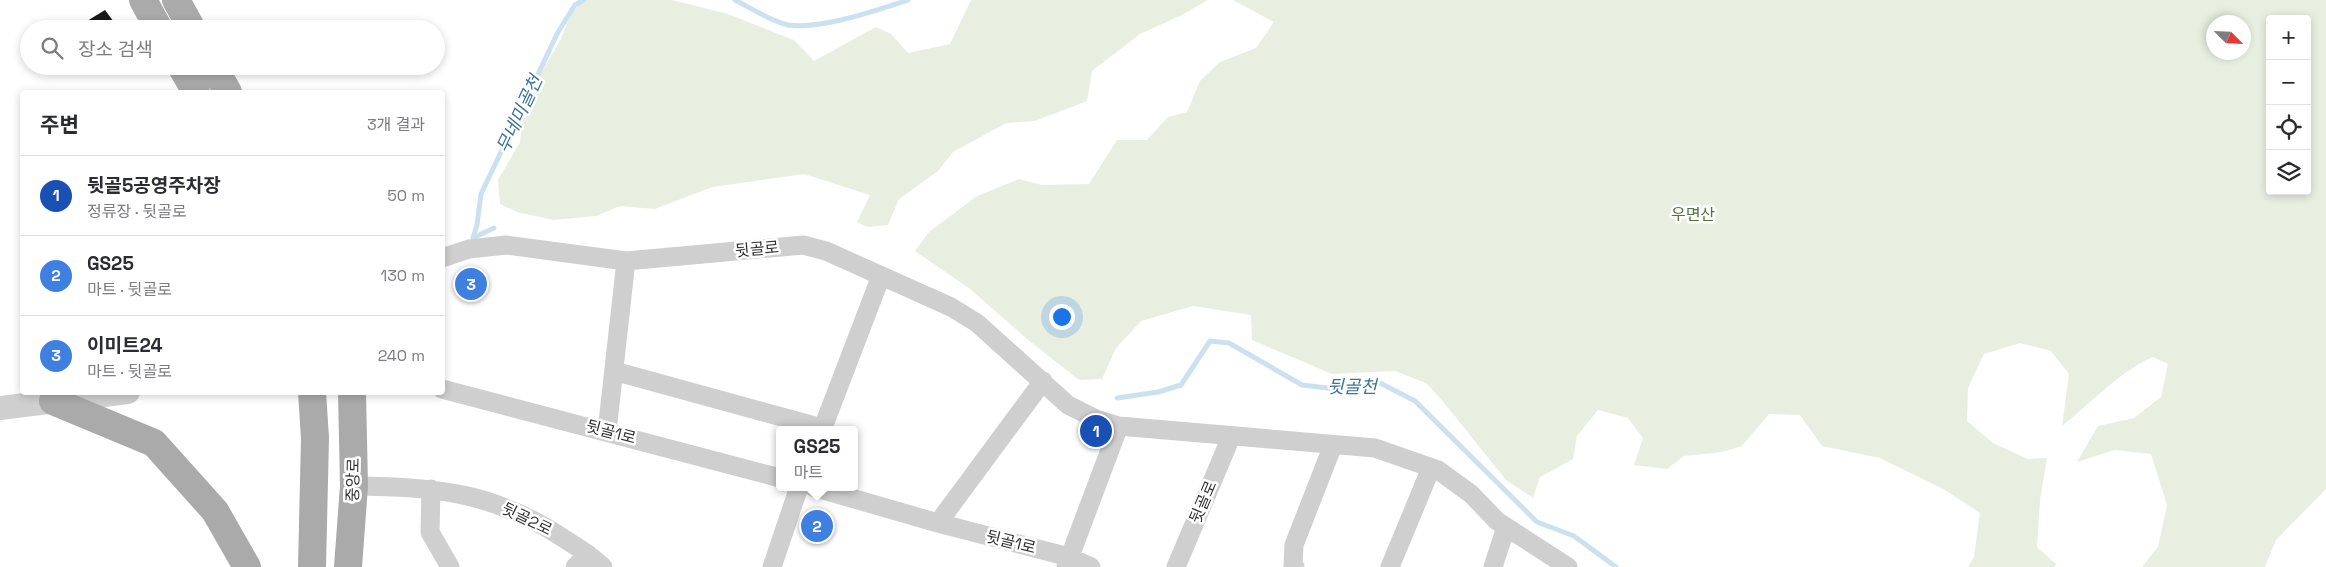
<!DOCTYPE html>
<html lang="ko">
<meta charset="utf-8">
<style>
:root{--surface:#fff;--page:#f2f2f3;--text:#2b2b33;--muted:#7c7c81;--line:#e1e1e2;--accent:#0f766e}
body{margin:0;font-family:"Space Grotesk","Noto Sans KR",sans-serif;background:var(--page);color:var(--text)}
.controls{position:absolute;right:15px;top:15px;display:grid;overflow:hidden;border-radius:5px;box-shadow:0 2px 8px #0003}
.controls button{width:45px;height:45px;display:grid;place-items:center;padding:0;border:0;border-bottom:1px solid var(--line);background:var(--surface);color:var(--text);font:25px sans-serif}
.compass{position:absolute;left:2206px;top:15px;width:45px;height:45px;border-radius:50%;background:var(--surface);box-shadow:0 2px 8px #0003;rotate:114deg}
.you{position:absolute;left:1061px;top:316px;width:18px;height:18px;margin:-12px;border:4px solid #fff;border-radius:50%;background:#1a73e8;box-shadow:0 0 0 8px #1a73e833}
.badge{display:grid;place-items:center;width:32px;height:32px;border-radius:50%;background:var(--accent);color:#fff;font-size:16px;font-weight:700}
.pin{position:absolute;translate:-50% -50%;border:2px solid #fff;box-shadow:0 1px 5px #0006}
.popup{position:absolute;left:776px;top:426px;width:82px;height:65px;box-sizing:border-box;display:grid;place-content:center;border-radius:5px;background:var(--surface);filter:drop-shadow(0 1px 4px #0005);font-size:16px;white-space:nowrap;color:var(--muted)}
.popup b{font-size:19px;color:var(--text)}
.popup::after{content:'';position:absolute;left:50%;top:100%;margin-left:-10px;border:10px solid transparent;border-top-color:var(--surface)}
.list{margin:0;padding:0;list-style:none}
h2{display:flex;justify-content:space-between;align-items:center;height:65px;margin:0;padding:0 20px;font-size:21px}
h2 small{font-size:16px;font-weight:400;color:var(--muted)}
.list li{display:grid;grid-template-columns:32px 1fr auto;gap:15px;align-items:center;box-sizing:border-box;height:80px;padding:0 20px;border-top:1px solid var(--line)}
.list b{display:block;font-size:19px;white-space:nowrap}
.list p{margin:0;font-size:16px;white-space:nowrap;color:var(--muted)}
.list em{font-size:16px;font-style:normal;color:var(--muted)}
.icon{flex:none;width:28px;height:28px;fill:none;stroke:currentColor;stroke-width:2;stroke-linecap:round;stroke-linejoin:round}
.map{position:relative;flex:none;width:2326px;height:567px;overflow:hidden}
.search{position:absolute;background:var(--surface);box-shadow:0 2px 8px #0003;left:20px;top:20px;width:425px;height:55px;display:flex;align-items:center;gap:12px;box-sizing:border-box;padding:0 18px;border-radius:28px;color:var(--muted);font-size:19px}
.panel{position:absolute;background:var(--surface);box-shadow:0 2px 8px #0003;left:20px;top:90px;width:425px;height:305px;border-radius:5px}
.map>svg:first-child{display:block}
.green{fill:#e8efe0;fill-rule:evenodd}
.lines{fill:none;stroke-linecap:round;stroke-linejoin:round}
.stream{stroke:#cce1ef;stroke-width:5}
.building{fill:#191919}
.minor{stroke:#cfcfcf;stroke-width:19}
.tertiary{stroke:#cfcfcf;stroke-width:24}
.primary{stroke:#aaa;stroke-width:28}
.labels{text-anchor:middle;dominant-baseline:central;stroke-width:5;stroke-linejoin:round;paint-order:stroke}
.park-label{font-size:16px;fill:#54713c;stroke:#fff}
.street-label{font-size:16px;fill:#323232;stroke:#fff}
.water-label{font-size:18px;font-style:italic;fill:#3a749a;stroke:#fff}
</style>
<div class="map">
<svg width="2326" height="567" viewBox="0 0 2326 567">
<rect width="100%" height="100%" fill="#fff"/>
<path class="green" d="M583,0H672L728,14L794,40L814,61L876,27L891,34L908,53L950,44L971,0H1208L1180,16L1140,34L1092,71L1087,101L1035,121L1006,123L953,152L938,171L899,199L888,225L867,227L857,222L870,195L804,174L712,187L655,209L620,206L596,216L553,220L517,212L500,204L498,180L520,142L524,101L560,41L570,16Z
M1233,0H2326V489L2276,540L2265,567H2142L2158,547L2167,505L2151,454L2114,450L2077,462L2098,426L2134,418L2161,397L2168,364L2153,357C2120,371 2091,403 2062,426L2069,374L2051,351L2020,343L1984,354L1968,388L1967,421L1993,443L2028,459L2047,458L2040,500L2037,547L2056,564L2055,567H1968L1974,557L1980,513L1945,490L1880,458L1822,446L1800,415L1769,414L1742,446L1722,452L1684,456L1667,469L1634,465L1643,438L1628,418L1598,410L1577,436L1573,459L1540,477L1533,498L1506,480L1441,399L1426,383L1395,371L1332,374L1252,340L1251,315L1193,306L1141,321L1116,348L1102,379L1079,380L1027,339L970,289L915,251L929,232L977,196L1019,179L1042,185L1089,184L1117,140H1147L1168,117L1187,112L1200,81L1220,62L1256,48L1274,22ZM2270,19H2307V191H2270ZM2214,22H2244V52H2214Z"/>
<g class="lines">
<path class="stream" d="M735,0C751,8 770,21 788,25C819,30 878,10 908,0
M473,238L477,225L481,194L558,32L575,5L584,0
M473,238L494,228
M1117,398L1158,392L1181,385L1210,341L1229,343L1302,385L1336,389L1380,383L1415,401L1537,522L1574,536L1616,567"/>
</g>
<path class="building" d="M105,10L119,29H74Z"/>
<g class="lines">
<path class="minor" d="M442,258L469,249L506,245L626,261L803,245L826,251L951,307L977,323L1068,405L1096,419L1119,426L1375,448L1438,470L1471,494L1497,521L1568,567
M614,371L822,428
M442,389L780,478
M822,430L881,276
M607,431L626,261
M354,486C437,487 495,492 566,540C579,548 592,556 603,567
M813,487L938,523L1069,557L1091,567
M431,489L430,532L450,567
M938,523L1043,381
M575,567L588,554
M772,567L799,487
M1066,567L1119,426
M1176,567L1231,437
M1295,567L1293,566L1294,545L1333,445
M1390,567L1431,468
M1493,567L1506,527"/>
<path class="tertiary" d="M0,408L128,392"/>
<path class="primary" d="M143,0L159,29
M176,0L192,29
M181,66L196,92
M213,66L228,92
M53,401L154,443L215,511L247,567
M312,567L315,438L312,392
M348,567L354,486L352,392"/>
</g>
<g class="labels">
<g class="park-label">
<text x="1693" y="214">우면산</text>
</g>
<g class="street-label">
<text transform="translate(757 249) rotate(-5)">뒷골로</text>
<text transform="translate(611 432) rotate(15)">뒷골1로</text>
<text transform="translate(353 480) rotate(-89)">중앙로</text>
<text transform="translate(1203 502) rotate(-67)">뒷골로</text>
<text transform="translate(527 519) rotate(26)">뒷골2로</text>
<text transform="translate(1011 542) rotate(14)">뒷골1로</text>
</g>
<g class="water-label">
<text transform="translate(519 114) rotate(-65)">무네미골천</text>
<text x="1352" y="386">뒷골천</text>
</g>
</g>
</svg>
<div class="controls">
<button>+</button>
<button>−</button>
<button><svg class="icon" aria-label="locate" viewBox="0 0 24 24"><circle cx="12" cy="12" r="6"/><path d="M12 2v4M12 18v4M2 12h4M18 12h4"/></svg></button>
<button><svg class="icon" aria-label="layers" viewBox="0 0 24 24"><path d="M12 4l9 5-9 5-9-5zM3 14l9 5 9-5"/></svg></button>
</div>
<svg class="compass" viewBox="-18 -18 36 36"><path d="M0-13l5 13h-10z" fill="#e53935"/><path d="M0 13l5-13h-10z" fill="#7c7c81"/></svg>
<div class="you"></div>
<div class="pin badge" style="left:1096px;top:431px;background:#1a4fb4">1</div>
<div class="pin badge" style="left:817px;top:526px;background:#3f7fe0">2</div>
<div class="popup"><b>GS25</b>마트</div>
<div class="pin badge" style="left:471px;top:284px;background:#3f7fe0">3</div>
<div class="search"><svg class="icon" aria-label="search" viewBox="0 0 24 24"><circle cx="10" cy="10" r="6"/><path d="M15 15l6 6"/></svg>장소 검색</div>
<section class="panel">
<h2>주변<small>3개 결과</small></h2>
<ul class="list">
<li><span class="badge" style="background:#1a4fb4">1</span><div><b>뒷골5공영주차장</b><p>정류장 · 뒷골로</p></div><em>50 m</em></li>
<li><span class="badge" style="background:#3f7fe0">2</span><div><b>GS25</b><p>마트 · 뒷골로</p></div><em>130 m</em></li>
<li><span class="badge" style="background:#3f7fe0">3</span><div><b>이미트24</b><p>마트 · 뒷골로</p></div><em>240 m</em></li>
</ul>
</section>
</div>
